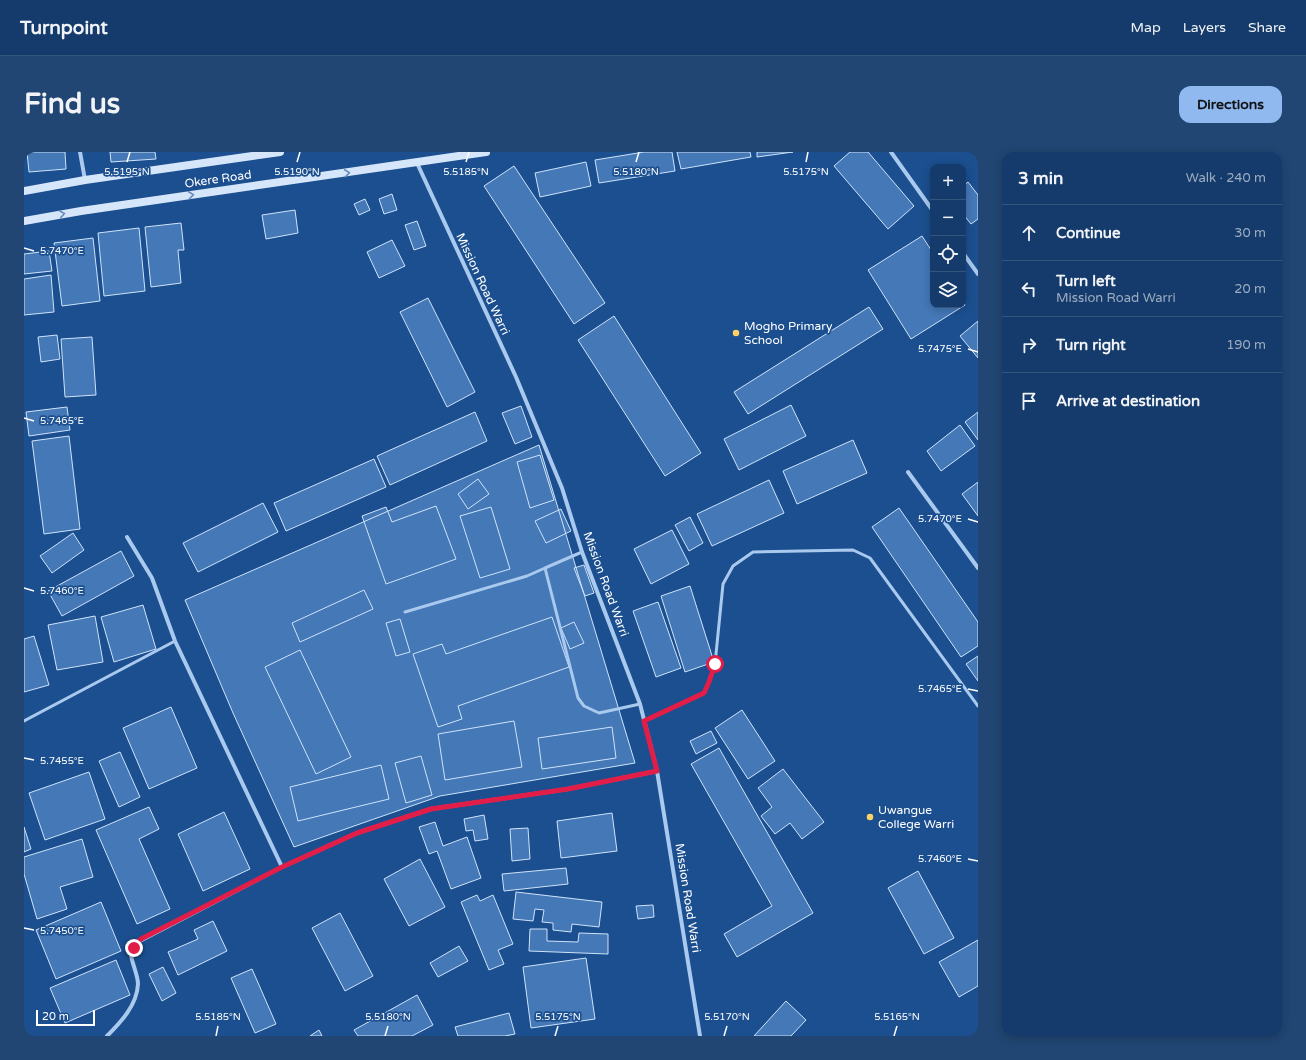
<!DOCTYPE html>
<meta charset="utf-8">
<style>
:root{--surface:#143b6b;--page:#214673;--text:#f1f3f6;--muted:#9dadc1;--line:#33557e;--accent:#90b9f0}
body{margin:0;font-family:"Varela Round",sans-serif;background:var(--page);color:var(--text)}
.controls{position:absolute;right:12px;top:12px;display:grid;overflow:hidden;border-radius:8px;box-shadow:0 2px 10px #0003}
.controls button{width:36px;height:36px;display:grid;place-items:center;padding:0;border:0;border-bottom:1px solid var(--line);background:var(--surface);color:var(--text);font:20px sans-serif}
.scale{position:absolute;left:12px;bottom:10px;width:59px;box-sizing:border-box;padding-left:4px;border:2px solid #fff;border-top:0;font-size:11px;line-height:14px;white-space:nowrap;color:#fff;-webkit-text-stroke:3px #1b4f8f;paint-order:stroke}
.stop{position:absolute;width:12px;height:12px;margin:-9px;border:3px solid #e11d48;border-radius:50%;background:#fff}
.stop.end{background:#e11d48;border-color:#fff;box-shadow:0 1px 4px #0008}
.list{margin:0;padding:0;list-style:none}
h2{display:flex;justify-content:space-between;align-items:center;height:52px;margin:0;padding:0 16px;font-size:17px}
h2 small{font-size:13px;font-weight:400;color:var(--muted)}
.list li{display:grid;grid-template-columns:26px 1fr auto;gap:12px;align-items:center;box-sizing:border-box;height:56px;padding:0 16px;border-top:1px solid var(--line)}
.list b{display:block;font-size:15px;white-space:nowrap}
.list p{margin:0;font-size:13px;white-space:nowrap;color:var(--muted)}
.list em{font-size:13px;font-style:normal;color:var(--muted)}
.icon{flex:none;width:22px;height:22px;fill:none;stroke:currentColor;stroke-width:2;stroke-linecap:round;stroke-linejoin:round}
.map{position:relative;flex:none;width:954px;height:884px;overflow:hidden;border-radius:12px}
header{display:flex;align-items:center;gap:24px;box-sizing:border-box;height:56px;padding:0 20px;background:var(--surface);border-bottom:1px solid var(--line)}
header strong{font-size:19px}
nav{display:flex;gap:22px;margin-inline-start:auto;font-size:14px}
.intro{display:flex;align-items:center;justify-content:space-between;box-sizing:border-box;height:96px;padding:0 24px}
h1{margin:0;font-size:28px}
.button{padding:10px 18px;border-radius:12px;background:var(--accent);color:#111;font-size:14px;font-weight:700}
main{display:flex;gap:24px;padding:0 24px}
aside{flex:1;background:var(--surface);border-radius:12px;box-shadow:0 2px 10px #0003}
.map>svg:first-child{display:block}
.building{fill:#4478b7;stroke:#cfe3fa}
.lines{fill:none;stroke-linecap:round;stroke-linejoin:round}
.lane{stroke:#a9c9ee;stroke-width:3}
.street{stroke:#a9c9ee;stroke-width:4}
.secondary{stroke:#d6e6fa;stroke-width:8}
.oneway{stroke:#668bba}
.route{stroke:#e11d48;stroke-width:5}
.ticks{fill:none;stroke:#fff;stroke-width:1.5}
.poi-dot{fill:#ffd166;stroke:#1b4f8f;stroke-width:1.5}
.labels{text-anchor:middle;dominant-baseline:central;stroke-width:3.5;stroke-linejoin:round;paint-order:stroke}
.street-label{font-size:12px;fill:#fff;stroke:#1b4f8f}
.poi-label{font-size:12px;fill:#fff;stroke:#1b4f8f;text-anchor:start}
.ticks-label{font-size:10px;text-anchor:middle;fill:#fff;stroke:#1b4f8f;stroke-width:3.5;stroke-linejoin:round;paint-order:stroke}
</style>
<header>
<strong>Turnpoint</strong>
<nav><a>Map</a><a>Layers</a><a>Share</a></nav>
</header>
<div class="intro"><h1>Find us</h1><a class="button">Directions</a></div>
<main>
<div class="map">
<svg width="954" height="884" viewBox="0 0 954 884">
<rect width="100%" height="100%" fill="#1b4f8f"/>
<path class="building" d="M3,0H41L42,17L5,20Z
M86,0H131L132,7L87,10Z
M620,0H648L651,19L575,31L571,8Z
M653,0H726L727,5L657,17Z
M733,0H769L733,5Z
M826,0H844L890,54L864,77L810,14Z
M562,10L567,34L516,45L511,21Z
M490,14L581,151L550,172L460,34Z
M944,30L954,43V67L947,72L939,62V34Z
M368,42L373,58L360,62L355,47Z
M341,47L346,58L335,63L330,52Z
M271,58L274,81L242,87L238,63Z
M393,69L402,94L390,98L381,73Z
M157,71L160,98H154L157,131L127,135L121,75Z
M115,76L121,139L80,144L74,81Z
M898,84L909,101V153H939V150L941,153L887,187L844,118Z
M69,86L76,149L38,154L30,91Z
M368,88L381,114L355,126L343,100Z
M25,99L28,119L0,122V102Z
M27,123L30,160L0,163V127Z
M404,146L451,240L423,255L376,160Z
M845,155L859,177L724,262L710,240Z
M590,164L677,301L641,324L554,188Z
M954,169V206L936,184Z
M33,183L36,207L17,210L14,185Z
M68,185L72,243L41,245L37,187Z
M767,253L782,284L715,318L700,287Z
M497,254L508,285L491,292L478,261Z
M43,255L46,278L5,284L2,260Z
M451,260L463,289L366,333L353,304Z
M954,260V288L941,270Z
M936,273L951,294L917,319L903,299Z
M45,284L56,377L20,382L8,289Z
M829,288L843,321L773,352L759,319Z
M515,293L611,611L416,644L270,695L209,561L161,448Z
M516,303L530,348L506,356L493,310Z
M350,307L362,335L262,379L250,351Z
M454,327L465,342L444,357L434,342Z
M745,328L760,361L688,394L673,362Z
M954,330V364L938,342Z
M239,351L254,380L174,420L159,391Z
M412,354L432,407L362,432L338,364L362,355L368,370Z
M467,355L486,417L456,426L436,364Z
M875,356L954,470V494L937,505L848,375Z
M537,357L547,379L522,391L511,369Z
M666,365L679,391L665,399L651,373Z
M648,378L665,412L627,432L610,397Z
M49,381L60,398L28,421L16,404Z
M97,399L110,424L38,464L24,439Z
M560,413L570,441L561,444L550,416Z
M666,434L690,510L661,520L637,444Z
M340,438L349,457L276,490L268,471Z
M634,450L657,516L632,525L609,459Z
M119,453L132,497L90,510L77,465Z
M71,464L79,510L33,518L24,473Z
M528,465L545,515L434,554L438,567L414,575L389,502L418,492L422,502Z
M376,467L386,500L372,504L362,471Z
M550,470L560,491L546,497L537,476Z
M10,484L25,533L0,540V487Z
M276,498L327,605L292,622L241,515Z
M954,504V529L942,512Z
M147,555L173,616L125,637L99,576Z
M718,558L751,609L724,627L691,576Z
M490,569L498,615L421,628L414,582Z
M588,575L592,606L518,617L514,586Z
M687,579L693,591L672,602L666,589Z
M695,596L789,761L713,805L700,782L748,754L667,612Z
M96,600L116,645L95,655L75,609Z
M397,604L408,643L382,651L371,611Z
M357,613L365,647L274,669L266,635Z
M759,617L800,670L778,687L766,671L751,682L737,664L748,655L734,636Z
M65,620L81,667L21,688L5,641Z
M125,655L135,677L115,687L146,757L113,772L72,678Z
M200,660L226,717L179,739L154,682Z
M588,661L593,699L537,706L533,669Z
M460,663L464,687L451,689L449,678L442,679L440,667Z
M411,670L419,694L443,685L457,726L427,737L413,699L405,702L395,675Z
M0,675L7,697L0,700Z
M504,676L506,707L488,709L486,677Z
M58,687L69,725L36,735L43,757L13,767L0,722V705Z
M396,707L421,755L385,774L360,727Z
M542,716L544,732L480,739L478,722Z
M894,719L930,786L900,802L864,736Z
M492,740L578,750L575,775L548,772L547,780L529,778V771L518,770L520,758L511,757L509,769L489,767Z
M453,743L456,749L469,743L489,792L474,798L480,812L465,818L437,750Z
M77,750L97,799L32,827L12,778Z
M629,753L630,765L614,767L612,754Z
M316,761L349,824L321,839L288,776Z
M189,769L203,799L154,823L144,800L174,787L170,778Z
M506,777H523V789L554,790L555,781L584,782V802L505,799Z
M954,788V834L935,845L915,810Z
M435,794L444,809L414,825L406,811Z
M562,806L571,867L507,876L499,815Z
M92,808L106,843L41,871L26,836Z
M139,815L152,841L138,849L125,822Z
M228,817L252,872L231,881L207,826Z
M393,843L409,873L388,884H334L330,878Z
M762,849L782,868L767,884H730Z
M485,861L491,882L481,884H434L431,875Z
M295,878L298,884H286Z"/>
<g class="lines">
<path class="lane" d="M521,416L558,400
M381,460L503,424L521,416L554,546L560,554L575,561L616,552
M0,569L151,489
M620,569L680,541L685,530L691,512L699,432L709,414L729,400L829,398L846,406L954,554"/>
<path class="street" d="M56,0L61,28
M867,0L909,59
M393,11L492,225L538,336L558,400L616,552L633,619L676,884
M939,101L954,122
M884,320L954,416
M103,385L128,426L151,489L258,715
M83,884C97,870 113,853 114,832C114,823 107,809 107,802C107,799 111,794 112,791L258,715L333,681L407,657L544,637L633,619"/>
<path class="secondary" d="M0,39L61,28L256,0
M0,69L57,59L462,0"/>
</g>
<defs><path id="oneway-chevron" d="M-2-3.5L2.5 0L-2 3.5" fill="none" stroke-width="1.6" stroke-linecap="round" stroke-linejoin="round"/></defs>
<g class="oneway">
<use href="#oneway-chevron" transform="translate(323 21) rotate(-8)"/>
<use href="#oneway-chevron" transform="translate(167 43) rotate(-8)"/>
<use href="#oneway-chevron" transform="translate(38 62) rotate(-10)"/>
</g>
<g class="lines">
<path class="route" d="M110,796L112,791L117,787L258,715L333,681L407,657L544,637L633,619L620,569L680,541L685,530L691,512"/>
</g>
<path class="ticks" d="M103,10L106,0M273,10L276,0M442,10L445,0M612,10L615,0M782,10L784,0M0,96L10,99M944,197L954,200M0,266L10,269M944,367L954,370M0,436L10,439M944,537L954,539M0,606L10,608M944,707L954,709M0,776L10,778M192,884L194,874M361,884L364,874M531,884L534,874M700,884L703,874M870,884L873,874"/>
<g class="poi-dot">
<circle cx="712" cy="181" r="4"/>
<circle cx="846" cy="665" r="4"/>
</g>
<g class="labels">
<g class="street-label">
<text transform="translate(194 27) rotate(-8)">Okere Road</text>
<text transform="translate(459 132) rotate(65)">Mission Road Warri</text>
<text transform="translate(582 432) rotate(70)">Mission Road Warri</text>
<text transform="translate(664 746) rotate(81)">Mission Road Warri</text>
</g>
<g class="poi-label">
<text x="720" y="174">Mogho Primary<tspan x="720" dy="14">School</tspan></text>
<text x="854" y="658">Uwangue<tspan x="854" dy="14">College Warri</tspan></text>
</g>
</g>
<g class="ticks-label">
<text x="103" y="23">5.5195°N</text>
<text x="273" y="23">5.5190°N</text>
<text x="442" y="23">5.5185°N</text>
<text x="612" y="23">5.5180°N</text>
<text x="782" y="23">5.5175°N</text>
<text x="38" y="102">5.7470°E</text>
<text x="916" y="200">5.7475°E</text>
<text x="38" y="272">5.7465°E</text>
<text x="916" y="370">5.7470°E</text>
<text x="38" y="442">5.7460°E</text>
<text x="916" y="540">5.7465°E</text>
<text x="38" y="612">5.7455°E</text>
<text x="916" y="710">5.7460°E</text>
<text x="38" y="782">5.7450°E</text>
<text x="194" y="868">5.5185°N</text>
<text x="364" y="868">5.5180°N</text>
<text x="534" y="868">5.5175°N</text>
<text x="703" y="868">5.5170°N</text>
<text x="873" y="868">5.5165°N</text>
</g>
</svg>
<div class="controls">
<button>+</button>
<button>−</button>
<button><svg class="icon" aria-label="locate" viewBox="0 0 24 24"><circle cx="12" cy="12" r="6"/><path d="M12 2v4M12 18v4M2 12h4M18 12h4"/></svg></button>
<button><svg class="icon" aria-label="layers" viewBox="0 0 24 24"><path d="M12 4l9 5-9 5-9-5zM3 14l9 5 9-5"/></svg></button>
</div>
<div class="scale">20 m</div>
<div class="stop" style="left:691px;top:512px"></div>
<div class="stop end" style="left:110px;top:796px"></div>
</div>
<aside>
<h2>3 min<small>Walk · 240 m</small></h2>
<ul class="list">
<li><svg class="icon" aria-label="ahead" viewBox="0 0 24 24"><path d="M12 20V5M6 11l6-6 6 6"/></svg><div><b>Continue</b></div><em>30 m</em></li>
<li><svg class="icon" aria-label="left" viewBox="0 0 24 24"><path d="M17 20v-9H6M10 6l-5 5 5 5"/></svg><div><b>Turn left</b><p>Mission Road Warri</p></div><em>20 m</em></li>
<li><svg class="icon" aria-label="right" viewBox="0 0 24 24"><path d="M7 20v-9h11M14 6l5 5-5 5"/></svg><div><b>Turn right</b></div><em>190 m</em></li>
<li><svg class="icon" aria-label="arrive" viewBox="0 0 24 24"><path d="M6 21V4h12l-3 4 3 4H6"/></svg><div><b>Arrive at destination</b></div></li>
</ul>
</aside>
</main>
